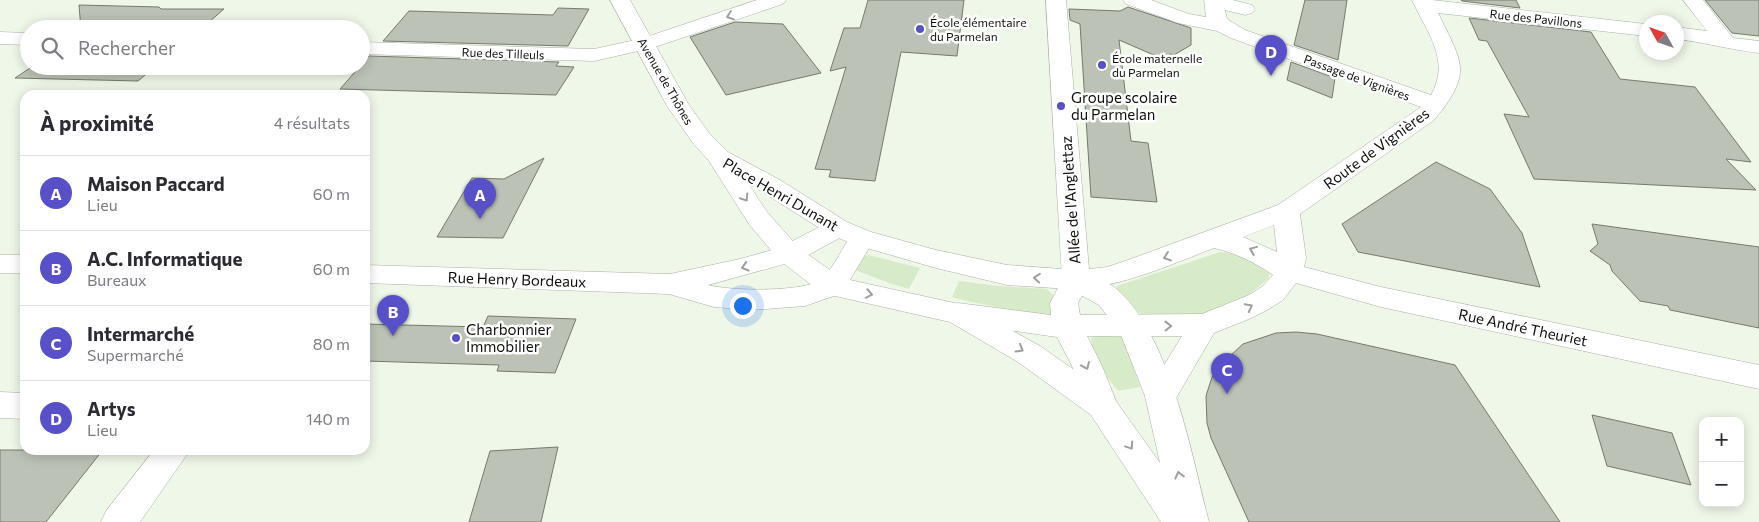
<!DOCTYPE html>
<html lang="fr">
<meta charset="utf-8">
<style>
:root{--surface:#fff;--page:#f2f2f3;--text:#2b2b33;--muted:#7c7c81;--line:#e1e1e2;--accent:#5850c8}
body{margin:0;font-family:Commissioner,sans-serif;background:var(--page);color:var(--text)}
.controls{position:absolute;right:15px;bottom:15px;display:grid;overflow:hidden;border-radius:10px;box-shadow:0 2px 12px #0003}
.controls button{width:45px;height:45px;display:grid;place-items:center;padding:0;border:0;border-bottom:1px solid var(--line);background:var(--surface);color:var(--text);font:25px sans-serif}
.compass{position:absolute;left:1639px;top:15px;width:45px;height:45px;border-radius:50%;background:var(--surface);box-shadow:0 2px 12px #0003;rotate:310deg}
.you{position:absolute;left:742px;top:305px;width:18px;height:18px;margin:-12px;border:4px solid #fff;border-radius:50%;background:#1a73e8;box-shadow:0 0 0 8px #1a73e833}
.badge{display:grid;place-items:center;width:32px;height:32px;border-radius:50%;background:var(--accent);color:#fff;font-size:16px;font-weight:700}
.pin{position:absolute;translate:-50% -41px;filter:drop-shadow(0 1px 2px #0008)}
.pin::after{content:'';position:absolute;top:26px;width:18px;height:15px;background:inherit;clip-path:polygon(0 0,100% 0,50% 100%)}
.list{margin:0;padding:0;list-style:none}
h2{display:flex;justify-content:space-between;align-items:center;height:65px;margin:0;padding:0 20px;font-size:21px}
h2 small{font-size:16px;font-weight:400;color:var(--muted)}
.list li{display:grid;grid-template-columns:32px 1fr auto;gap:15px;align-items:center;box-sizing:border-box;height:75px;padding:0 20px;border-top:1px solid var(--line)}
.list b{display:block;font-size:19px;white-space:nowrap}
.list p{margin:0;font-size:16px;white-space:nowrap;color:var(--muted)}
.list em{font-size:16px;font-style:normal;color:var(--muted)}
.icon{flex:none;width:28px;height:28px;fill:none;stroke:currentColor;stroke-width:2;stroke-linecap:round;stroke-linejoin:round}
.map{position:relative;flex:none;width:1759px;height:522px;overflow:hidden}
.search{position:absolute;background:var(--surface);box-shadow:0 2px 12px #0003;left:20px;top:20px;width:350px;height:55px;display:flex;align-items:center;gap:12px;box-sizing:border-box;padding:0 18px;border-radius:28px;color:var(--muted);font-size:19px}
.panel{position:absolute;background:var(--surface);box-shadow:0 2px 12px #0003;left:20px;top:90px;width:350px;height:365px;border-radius:15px}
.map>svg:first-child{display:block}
.green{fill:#d8ebc9}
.building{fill:#bcc3b6;stroke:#747b6e}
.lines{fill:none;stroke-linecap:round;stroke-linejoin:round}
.minor-casing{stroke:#a8afa2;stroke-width:1}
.major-casing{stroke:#a8afa2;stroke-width:1}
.minor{fill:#fff;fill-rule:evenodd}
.major{fill:#fff;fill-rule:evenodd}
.oneway{stroke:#9e9f9d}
.poi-dot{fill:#5850c8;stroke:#fff;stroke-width:2}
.labels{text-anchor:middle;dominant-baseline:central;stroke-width:5;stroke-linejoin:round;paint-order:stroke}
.far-street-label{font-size:12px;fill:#0d100b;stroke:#fff}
.far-poi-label{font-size:12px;fill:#0d100b;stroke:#fff;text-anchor:start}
.poi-label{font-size:15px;fill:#0d100b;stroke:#fff;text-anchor:start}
.street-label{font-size:15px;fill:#0d100b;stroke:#fff}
</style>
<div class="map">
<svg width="1759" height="522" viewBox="0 0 1759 522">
<rect width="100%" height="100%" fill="#eff7e9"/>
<path class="green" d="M1220,252L1246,256L1270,272L1268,279L1248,295L1219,310L1197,316L1147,318L1130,306L1118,293L1117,286Z
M868,255L920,268L909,289L889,283L855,270L859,257Z
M959,281L998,286L1047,289L1053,295L1052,312L1049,317C1016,309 983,306 952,297Z
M1101,336L1124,337L1140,387L1118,391C1107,376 1091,358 1091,338Z"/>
<path class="building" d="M868,0H964L957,56L901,52L875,181L829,177L831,170L815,169L846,67L830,71L844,28H860Z
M1305,0H1347L1338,60L1294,45Z
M1461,0H1516L1520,8L1462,1Z
M1705,0H1759V36L1732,33Z
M79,5L159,7L161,9H224L201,29H81Z
M1128,7L1191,28V45L1174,55L1170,54L1163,59L1119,40L1131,141L1148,143L1157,202L1091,197L1080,24L1070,20L1069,9L1120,11Z
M558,8L589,9L568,46L383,41L409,11L553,15Z
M1469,18L1591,32L1620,79L1695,87L1751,162L1726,159L1756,190L1534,179L1504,114L1529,117L1487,41L1479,40Z
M735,22L783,24L821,73L726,95L690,37Z
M369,56L559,62L556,66L574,67L556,95L340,89Z
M1291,62L1335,78L1332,98L1287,80Z
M33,66H156L138,81L15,78Z
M544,158L503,238L437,237L472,178L504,179Z
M1436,162L1490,189L1522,233L1540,287L1358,252L1342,224Z
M1592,224L1759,247V328L1670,310L1668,306L1640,301L1612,271L1610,265L1590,251L1598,244Z
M488,316L576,319L555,373L497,371L499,365L365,361V324L483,327Z
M1296,332L1317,334L1455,365L1560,522H1249L1211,438L1207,423L1206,396L1212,377L1220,365L1243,344L1276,333Z
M1592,415L1672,433L1691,485L1607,466Z
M558,447L541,522H469L490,451Z
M0,450H66L102,451L46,522H0Z"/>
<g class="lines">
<defs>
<path id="minor" d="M757,0H786L783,4L652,48L594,61L361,54V42L594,49L640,39Z
M1046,0H1066L1089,269L1107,267L1128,260L1278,205L1421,107L1231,38L1217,31L1178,23L1126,4L1123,0H1151L1189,14L1206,17L1204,0H1233L1252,5L1255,9L1252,13L1245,15L1225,10L1227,19L1245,30L1431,95C1451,60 1427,33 1412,0H1432L1646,24V36L1438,13C1463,64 1473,73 1434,120L1300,214L1306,258L1304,267L1381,287L1759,365V389L1381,307L1296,283L1283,300L1269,309L1249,319L1214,333L1172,405L1161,408L1150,405L1145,396L1182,336H1087L1102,366L1118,406L1113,415L1102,419L1091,415L1072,366L1057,337L958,323L948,320L943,313L948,306L958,303L1051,315L1050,303L1062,280ZM1274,225L1277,252L1243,237ZM1214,248C1236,253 1254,262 1273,275L1263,286L1249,295L1202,314L1080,315L1078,303L1086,288C1131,283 1172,264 1214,248Z
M1683,0H1703L1733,38L1759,41V53C1731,50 1704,42 1676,39V27L1707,31Z
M0,32L29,33V45L0,44Z
M838,219L847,222L851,228L847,234L799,260L708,285C728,291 809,293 823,278C834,267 844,245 853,232L862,229L871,232L875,238L842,293L805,306L752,310L714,307L669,294L365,283V265L670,274L740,259L779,248L829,222Z
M0,255H25V273H0Z
M0,392L25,393V419L0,418Z
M154,450H190L140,522H101L106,511Z"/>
<path id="major" d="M610,0H630L689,105L709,133L728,152L780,180L847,222L871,232L936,250L1007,265L1076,270C1090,274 1110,282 1120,292C1172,343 1191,453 1209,522H1161L1091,415L1018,362L950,322L822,293L779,260L749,224L709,161L693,143L667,106ZM748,183L829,234L853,244L936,268L1007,285L1070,289L1099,305L1119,330L1145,396L1160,463L1113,397L1040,346L968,306L841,278L799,248L767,212Z"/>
</defs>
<use href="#minor" class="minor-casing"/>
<use href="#major" class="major-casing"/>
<use href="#minor" class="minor"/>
<use href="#major" class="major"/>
</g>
<defs><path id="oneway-chevron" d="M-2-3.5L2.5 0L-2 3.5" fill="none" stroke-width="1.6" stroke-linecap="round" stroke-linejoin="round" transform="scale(1.25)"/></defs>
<g class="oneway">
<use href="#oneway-chevron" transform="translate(730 16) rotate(161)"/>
<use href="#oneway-chevron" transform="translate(745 198) rotate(57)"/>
<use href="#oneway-chevron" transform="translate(1253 250) rotate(-158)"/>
<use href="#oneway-chevron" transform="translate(1167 257) rotate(161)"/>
<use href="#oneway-chevron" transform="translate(745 267) rotate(164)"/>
<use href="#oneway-chevron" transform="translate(1037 278) rotate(-176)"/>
<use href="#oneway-chevron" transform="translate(869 294) rotate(11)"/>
<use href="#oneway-chevron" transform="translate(1249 307) rotate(-27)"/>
<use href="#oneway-chevron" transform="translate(1168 326) rotate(-1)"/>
<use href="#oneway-chevron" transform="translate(1020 349) rotate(30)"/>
<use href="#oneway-chevron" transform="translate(1086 366) rotate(66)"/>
<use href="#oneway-chevron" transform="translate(1130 446) rotate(56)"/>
<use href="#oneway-chevron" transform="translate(1179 475) rotate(-104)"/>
</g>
<g class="poi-dot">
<circle cx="920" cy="29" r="5"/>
<circle cx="1102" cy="65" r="5"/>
<circle cx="1061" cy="106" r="5"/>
<circle cx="456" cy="338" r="5"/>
</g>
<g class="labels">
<g class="far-street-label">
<text transform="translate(1536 18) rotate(6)">Rue des Pavillons</text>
<text transform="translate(503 53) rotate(2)">Rue des Tilleuls</text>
<text transform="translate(1357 77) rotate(20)">Passage de Vignières</text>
<text transform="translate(666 81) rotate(60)">Avenue de Thônes</text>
</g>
<g class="far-poi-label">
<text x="930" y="22">École élémentaire<tspan x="930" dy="14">du Parmelan</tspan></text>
<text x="1112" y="58">École maternelle<tspan x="1112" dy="14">du Parmelan</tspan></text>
</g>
<g class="poi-label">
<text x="1071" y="97">Groupe scolaire<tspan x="1071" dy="17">du Parmelan</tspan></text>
<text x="466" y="329">Charbonnier<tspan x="466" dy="17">Immobilier</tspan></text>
</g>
<g class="street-label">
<text transform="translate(1376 148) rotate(-36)">Route de Vignières</text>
<text transform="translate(781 194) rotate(30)">Place Henri Dunant</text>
<text transform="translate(1070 200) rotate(-94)">Allée de l'Anglettaz</text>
<text transform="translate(517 279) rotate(2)">Rue Henry Bordeaux</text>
<text transform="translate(1523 327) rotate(12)">Rue André Theuriet</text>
</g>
</g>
</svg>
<div class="controls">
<button>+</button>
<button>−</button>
</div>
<svg class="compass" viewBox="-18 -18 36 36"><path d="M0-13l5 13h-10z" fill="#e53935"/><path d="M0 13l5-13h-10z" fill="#7c7c81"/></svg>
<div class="you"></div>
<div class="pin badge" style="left:480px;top:219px">A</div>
<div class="pin badge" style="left:393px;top:336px">B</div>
<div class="pin badge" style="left:1227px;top:394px">C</div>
<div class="pin badge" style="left:1271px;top:76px">D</div>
<div class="search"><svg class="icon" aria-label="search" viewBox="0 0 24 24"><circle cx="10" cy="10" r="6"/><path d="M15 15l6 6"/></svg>Rechercher</div>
<section class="panel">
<h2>À proximité<small>4 résultats</small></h2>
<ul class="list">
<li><span class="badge">A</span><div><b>Maison Paccard</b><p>Lieu</p></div><em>60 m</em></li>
<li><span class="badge">B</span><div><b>A.C. Informatique</b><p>Bureaux</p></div><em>60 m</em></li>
<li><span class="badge">C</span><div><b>Intermarché</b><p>Supermarché</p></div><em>80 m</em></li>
<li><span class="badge">D</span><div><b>Artys</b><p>Lieu</p></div><em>140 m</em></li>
</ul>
</section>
</div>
